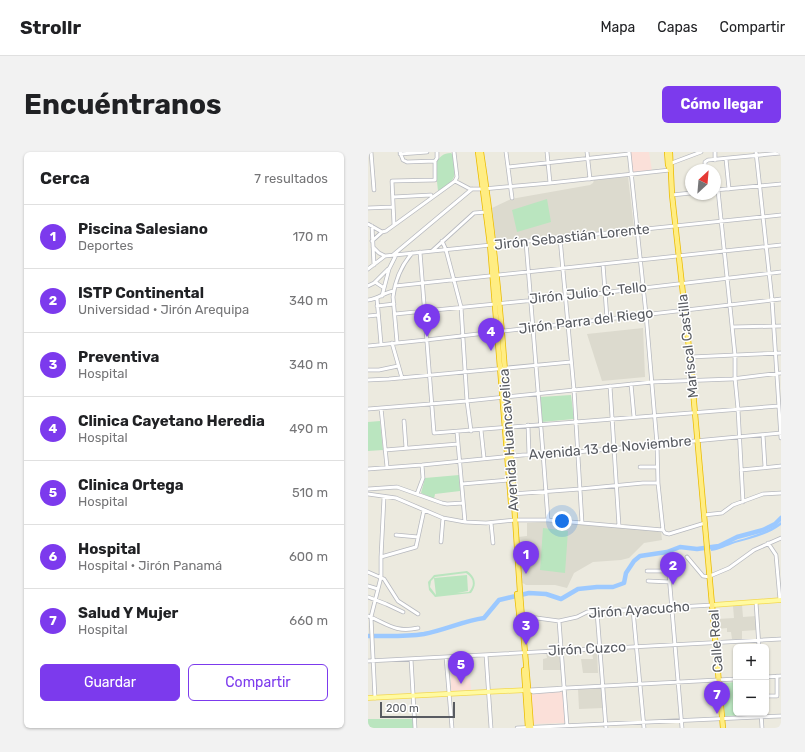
<!DOCTYPE html>
<html lang="es">
<meta charset="utf-8">
<style>
:root{--surface:#fff;--page:#f2f2f2;--text:#202124;--muted:#757577;--line:#e0e0e0;--accent:#7c3aed}
body{margin:0;font-family:Rubik,sans-serif;background:var(--page);color:var(--text)}
.controls{position:absolute;right:12px;bottom:12px;display:grid;overflow:hidden;border-radius:6px;box-shadow:0 1px 3px #0004}
.controls button{width:36px;height:36px;display:grid;place-items:center;padding:0;border:0;border-bottom:1px solid var(--line);background:var(--surface);color:var(--text);font:20px sans-serif}
.compass{position:absolute;left:317px;top:12px;width:36px;height:36px;border-radius:50%;background:var(--surface);box-shadow:0 1px 3px #0004;rotate:26deg}
.scale{position:absolute;left:12px;bottom:10px;width:75px;box-sizing:border-box;padding-left:4px;border:2px solid #585b61;border-top:0;font-size:11px;line-height:14px;white-space:nowrap;color:#585b61;-webkit-text-stroke:3px #fff;paint-order:stroke}
.you{position:absolute;left:194px;top:369px;width:14px;height:14px;margin:-10px;border:3px solid #fff;border-radius:50%;background:#1a73e8;box-shadow:0 0 0 6px #1a73e833}
.badge{display:grid;place-items:center;width:26px;height:26px;border-radius:50%;background:var(--accent);color:#fff;font-size:13px;font-weight:700}
.pin{position:absolute;translate:-50% -33px;filter:drop-shadow(0 1px 2px #0008)}
.pin::after{content:'';position:absolute;top:21px;width:14px;height:12px;background:inherit;clip-path:polygon(0 0,100% 0,50% 100%)}
.list{margin:0;padding:0;list-style:none}
h2{display:flex;justify-content:space-between;align-items:center;height:52px;margin:0;padding:0 16px;font-size:17px}
h2 small{font-size:13px;font-weight:400;color:var(--muted)}
.list li{display:grid;grid-template-columns:26px 1fr auto;gap:12px;align-items:center;box-sizing:border-box;height:64px;padding:0 16px;border-top:1px solid var(--line)}
.list b{display:block;font-size:15px;white-space:nowrap}
.list p{margin:0;font-size:13px;white-space:nowrap;color:var(--muted)}
.list em{font-size:13px;font-style:normal;color:var(--muted)}
.actions{display:flex;gap:8px;padding:12px 16px}
.actions a{flex:1;padding:9px 0;border:1px solid var(--accent);border-radius:6px;text-align:center;font-size:14px;color:var(--accent)}
.actions .main{background:var(--accent);color:#fff}
.map{position:relative;flex:none;width:413px;height:576px;overflow:hidden;border-radius:6px}
header{display:flex;align-items:center;gap:24px;box-sizing:border-box;height:56px;padding:0 20px;background:var(--surface);border-bottom:1px solid var(--line)}
header strong{font-size:19px}
nav{display:flex;gap:22px;margin-inline-start:auto;font-size:14px}
.intro{display:flex;align-items:center;justify-content:space-between;box-sizing:border-box;height:96px;padding:0 24px}
h1{margin:0;font-size:28px}
.button{padding:10px 18px;border-radius:6px;background:var(--accent);color:#fff;font-size:14px;font-weight:700}
main{display:flex;gap:24px;padding:0 24px}
aside{flex:1;background:var(--surface);border-radius:6px;box-shadow:0 1px 3px #0004}
.map>svg:first-child{display:block}
.education{fill:#dcdace}
.medical{fill:#fbe0d9}
.green{fill:#bae5bf;fill-rule:evenodd}
.water{fill:#9cc9ff}
.lines{fill:none;stroke-linecap:round;stroke-linejoin:round}
.river{stroke:#9cc9ff;stroke-width:4.5}
.minor-casing{stroke:#b7b9bf;stroke-width:4.5}
.major-casing{stroke:#f4d850;stroke-width:5.5}
.highway-casing{stroke:#ebbc00;stroke-width:6}
.minor{stroke:#fff;stroke-width:3}
.major{stroke:#fffaa1;stroke-width:4}
.highway{stroke:#ffed83;stroke-width:4.5}
.labels{text-anchor:middle;dominant-baseline:central;stroke-width:3;stroke-linejoin:round;paint-order:stroke}
.street-label{font-size:14px;fill:#585b61;stroke:#fff}
</style>
<header>
<strong>Strollr</strong>
<nav><a>Mapa</a><a>Capas</a><a>Compartir</a></nav>
</header>
<div class="intro"><h1>Encuéntranos</h1><a class="button">Cómo llegar</a></div>
<main>
<aside>
<h2>Cerca<small>7 resultados</small></h2>
<ul class="list">
<li><span class="badge">1</span><div><b>Piscina Salesiano</b><p>Deportes</p></div><em>170 m</em></li>
<li><span class="badge">2</span><div><b>ISTP Continental</b><p>Universidad · Jirón Arequipa</p></div><em>340 m</em></li>
<li><span class="badge">3</span><div><b>Preventiva</b><p>Hospital</p></div><em>340 m</em></li>
<li><span class="badge">4</span><div><b>Clinica Cayetano Heredia</b><p>Hospital</p></div><em>490 m</em></li>
<li><span class="badge">5</span><div><b>Clinica Ortega</b><p>Hospital</p></div><em>510 m</em></li>
<li><span class="badge">6</span><div><b>Hospital</b><p>Hospital · Jirón Panamá</p></div><em>600 m</em></li>
<li><span class="badge">7</span><div><b>Salud Y Mujer</b><p>Hospital</p></div><em>660 m</em></li>
</ul>
<div class="actions"><a class="main">Guardar</a><a>Compartir</a></div>
</aside>
<div class="map">
<svg width="413" height="576" viewBox="0 0 413 576">
<rect width="100%" height="100%" fill="#eceadf"/>
<path class="education" d="M260,25L266,76L128,91L124,56L143,47L222,33L225,31L226,28Z
M275,176L277,225L234,229L219,182Z
M177,370L293,379L294,388L276,391L261,406L253,408L225,410L206,421L199,436L187,433H158L153,430L150,385L159,384V371Z
M374,453L375,465L388,464L389,478L374,479V487H364L363,480H359V476L349,477V467L366,466L365,454Z
M224,500L229,501L230,521H215L213,507H225Z
M178,501H191L193,518H175V507L179,506Z
M233,535L235,556L211,557L210,537Z"/>
<path class="medical" d="M262,0H281L284,19L265,21Z
M98,520V527H102L103,538L83,539V521Z
M195,540L197,571L165,572L163,543L164,541Z"/>
<path class="green" d="M83,1L85,3C87,24 91,27 70,39L67,11C72,5 75,1 83,1Z
M179,47L183,70L149,80L144,58Z
M203,243L206,267L174,270L172,245Z
M12,269L15,298L0,299V270Z
M91,323L92,339L67,342L66,347L53,341L57,326Z
M175,376L200,379L197,421L172,418Z
M99,419C108,425 109,433 103,441L67,445L61,438L60,430L66,423ZM98,421C106,426 107,433 101,440L89,441L100,439L99,423L66,426L68,443L62,435L63,429L67,425Z
M368,530V561H390V563L357,564L354,531Z
M0,567H45V576H0Z"/>
<path class="water" d="M413,370V373C400,383 383,386 367,391C358,394 352,398 343,399V396C366,388 392,385 413,370Z"/>
<g class="lines">
<path class="river" d="M0,484C19,484 37,485 56,482C77,478 95,469 116,466L131,448L161,441L178,442L193,447L210,437L229,435H245L256,431L258,421L266,409L272,404L299,400L312,395L329,397L351,394L369,385L395,378L407,372L413,366"/>
<defs>
<path id="minor" d="M3,0L6,38
M32,0L35,8L39,10L67,9L69,6V0
M86,0L89,25L87,29
M138,0L144,46
M179,0L182,31
M219,0L222,27
M261,0L278,162L289,292L290,331L295,378L297,381L301,382L337,371
M347,0V8
M388,0L404,148L413,286
M32,2L59,0
M358,7L361,37
M301,12L333,0
M140,15L261,2
M337,16V10L340,8L413,1
M87,29L102,37H115L182,31L302,18
M347,38L413,32
M350,38L367,203V226L370,257L375,350
M304,43L323,41
M25,45L63,43
M0,56L25,55
M0,72L14,80
M26,73L24,29L67,28V9
M4,74L6,113
M192,86L206,238L214,371
M4,89L14,80L18,79L87,29
M74,89L78,98L93,155L99,249L103,279
M158,90L175,301L180,368
M5,95L11,101L17,104
M64,99L106,61L118,60
M52,100L66,281L411,254
M25,103L104,37
M235,112L239,167
M0,117L17,104L413,63
M7,130L16,136
M0,134L6,131L20,117
M27,134L413,93
M14,144L21,117L28,103
M9,147L13,192
M0,148C11,147 16,140 26,139
M9,154L26,152
M27,162L198,145L413,120
M0,164L10,163
M364,175L413,174
M29,190L25,145C27,128 33,114 44,101
M24,191L34,226
M0,194L58,188L413,147
M322,205L413,201
M0,218H11L30,214
M0,228L21,227L203,210
M263,232L266,265
M242,234L251,374
M13,256L19,315
M0,257L99,249L284,230L364,227L413,221
M36,269L38,296
M160,273L161,303
M113,278L116,306
M89,280L97,370
M395,283L397,315
M17,298L90,292
M272,315H289
M0,317L54,313L175,301L209,300L413,281
M373,318L413,314
M94,332L141,328
M0,337L29,335L74,351L79,352L95,351
M0,342L28,346L75,366L97,370L118,371L147,368H180L295,378
M49,342L55,326L54,313
M144,342L212,337L275,331H290
M336,363L354,361L365,353L395,342L413,341
M123,371L125,391
M28,383L50,385
M73,390L75,366
M400,391L408,403L412,448
M13,405L48,395L56,358
M319,405L335,424L342,425
M300,411L314,576
M279,419H301
M0,420L16,427L30,449L50,462
M342,424L361,416L386,398L413,386
M280,429L302,430
M0,434L10,437
M0,445L18,452L35,460
M388,450L391,495
M265,458L276,576
M229,460L238,576
M0,464C20,472 27,481 50,476
M154,464L191,469L209,465L219,460L345,453
M191,469L199,574
M118,503L123,576
M78,505L84,576
M43,507L47,576
M0,509L413,487
M398,525L413,524
M161,538L368,527
M161,538L165,540L191,538L194,537
M398,544H409V524
M7,546L3,465L13,425V405L16,345
M393,561L394,576
M149,576L413,564"/>
<path id="major" d="M345,453L413,448
M0,546L159,538"/>
<path id="highway" d="M110,0L122,93L143,351
M113,0C135,141 141,283 151,425C154,475 160,526 163,576
M299,0L300,13L302,18
M302,0L304,43L322,205L355,576
M149,442L152,470
M156,518L160,576"/>
</defs>
<use href="#minor" class="minor-casing"/>
<use href="#major" class="major-casing"/>
<use href="#highway" class="highway-casing"/>
<use href="#minor" class="minor"/>
<use href="#major" class="major"/>
<use href="#highway" class="highway"/>
</g>
<g class="labels">
<g class="street-label">
<text transform="translate(204 85) rotate(-6)">Jirón Sebastián Lorente</text>
<text transform="translate(220 141) rotate(-6)">Jirón Julio C. Tello</text>
<text transform="translate(218 169) rotate(-7)">Jirón Parra del Riego</text>
<text transform="translate(320 194) rotate(-96)">Mariscal Castilla</text>
<text transform="translate(141 288) rotate(-94)">Avenida Huancavelica</text>
<text transform="translate(242 296) rotate(-5)">Avenida 13 de Noviembre</text>
<text transform="translate(271 458) rotate(-4)">Jirón Ayacucho</text>
<text transform="translate(348 489) rotate(-94)">Calle Real</text>
<text transform="translate(219 497) rotate(-3)">Jirón Cuzco</text>
</g>
</g>
</svg>
<div class="controls">
<button>+</button>
<button>−</button>
</div>
<svg class="compass" viewBox="-18 -18 36 36"><path d="M0-13l5 13h-10z" fill="#e53935"/><path d="M0 13l5-13h-10z" fill="#757577"/></svg>
<div class="scale">200 m</div>
<div class="you"></div>
<div class="pin badge" style="left:158px;top:422px">1</div>
<div class="pin badge" style="left:305px;top:433px">2</div>
<div class="pin badge" style="left:158px;top:493px">3</div>
<div class="pin badge" style="left:123px;top:199px">4</div>
<div class="pin badge" style="left:93px;top:532px">5</div>
<div class="pin badge" style="left:59px;top:185px">6</div>
<div class="pin badge" style="left:349px;top:562px">7</div>
</div>
</main>
